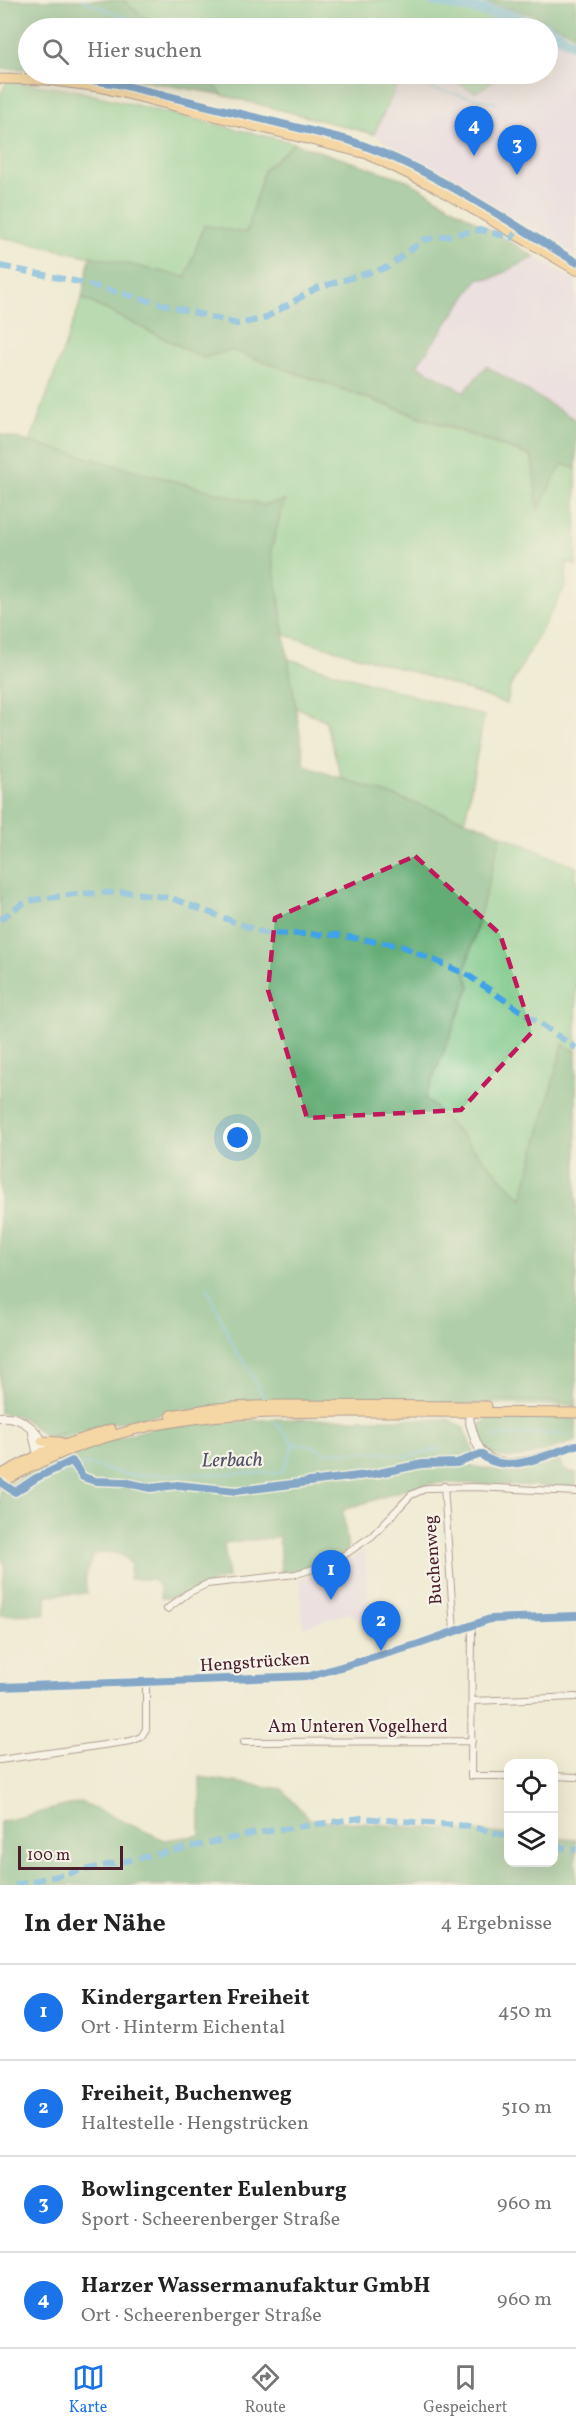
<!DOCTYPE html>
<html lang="de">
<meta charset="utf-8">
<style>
:root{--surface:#fff;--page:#f6f6f6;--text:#222;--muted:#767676;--line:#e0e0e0;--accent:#1a73e8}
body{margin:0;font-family:Vollkorn,serif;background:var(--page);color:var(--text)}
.controls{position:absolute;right:18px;bottom:18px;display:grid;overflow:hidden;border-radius:12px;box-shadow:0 6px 24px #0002}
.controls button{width:54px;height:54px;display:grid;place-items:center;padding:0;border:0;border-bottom:2px solid var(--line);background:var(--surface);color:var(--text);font:30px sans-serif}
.scale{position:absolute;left:18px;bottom:15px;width:105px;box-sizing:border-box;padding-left:6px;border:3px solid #4a1f2b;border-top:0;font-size:16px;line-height:21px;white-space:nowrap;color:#4a1f2b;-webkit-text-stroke:4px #f7f3e8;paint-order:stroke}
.you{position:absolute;left:238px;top:1138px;width:21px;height:21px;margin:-15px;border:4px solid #fff;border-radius:50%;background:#1a73e8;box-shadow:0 0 0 9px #1a73e833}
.badge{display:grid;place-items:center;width:39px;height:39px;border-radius:50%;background:var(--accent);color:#fff;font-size:20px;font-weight:700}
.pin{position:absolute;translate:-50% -50px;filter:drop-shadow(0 2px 3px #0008)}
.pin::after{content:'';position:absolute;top:32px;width:21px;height:18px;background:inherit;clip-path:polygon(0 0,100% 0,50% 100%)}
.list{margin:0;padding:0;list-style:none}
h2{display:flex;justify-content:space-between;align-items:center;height:78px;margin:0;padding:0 24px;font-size:26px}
h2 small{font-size:20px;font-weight:400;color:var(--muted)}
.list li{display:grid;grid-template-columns:39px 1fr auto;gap:18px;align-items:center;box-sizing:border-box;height:96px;padding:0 24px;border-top:2px solid var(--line)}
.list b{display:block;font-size:22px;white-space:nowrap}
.list p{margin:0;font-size:20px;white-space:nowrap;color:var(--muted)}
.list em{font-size:20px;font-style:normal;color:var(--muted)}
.icon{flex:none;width:33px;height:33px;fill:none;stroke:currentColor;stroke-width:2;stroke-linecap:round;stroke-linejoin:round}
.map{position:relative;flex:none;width:576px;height:1885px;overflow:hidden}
.search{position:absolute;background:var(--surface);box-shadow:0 6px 24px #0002;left:18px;right:18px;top:18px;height:66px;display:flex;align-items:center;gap:15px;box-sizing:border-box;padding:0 21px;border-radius:33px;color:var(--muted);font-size:22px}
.sheet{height:462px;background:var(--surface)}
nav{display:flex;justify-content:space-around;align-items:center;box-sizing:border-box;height:84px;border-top:2px solid var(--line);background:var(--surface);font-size:16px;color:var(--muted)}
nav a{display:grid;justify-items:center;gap:3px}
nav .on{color:var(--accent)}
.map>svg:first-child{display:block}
.built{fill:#e6d2f0}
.green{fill:#78c787;stroke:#617359;stroke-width:1.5}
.forest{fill:#62ac74;stroke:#566650;stroke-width:1.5}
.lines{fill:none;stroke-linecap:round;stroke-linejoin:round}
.stream{stroke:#5cb3d9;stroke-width:2}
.river{stroke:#5cb3d9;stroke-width:12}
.minor-casing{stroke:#633e44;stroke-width:8}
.tertiary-casing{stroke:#633e44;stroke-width:10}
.primary-casing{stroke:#633e44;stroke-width:11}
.minor{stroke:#fff;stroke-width:6}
.tertiary{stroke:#fff;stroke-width:8}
.primary{stroke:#fbbe6e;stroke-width:9}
.quiet{stroke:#40a2eb;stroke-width:6;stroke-dasharray:12 6;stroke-linecap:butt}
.cycleway-casing{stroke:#f7f3e8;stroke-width:11}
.cycleway{stroke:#0057b8;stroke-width:8}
.marked{fill:none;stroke:#c2185b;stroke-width:4.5;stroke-dasharray:12 8;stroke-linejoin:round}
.labels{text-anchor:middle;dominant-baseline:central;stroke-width:4.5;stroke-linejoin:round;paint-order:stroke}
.street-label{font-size:18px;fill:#4a1f2b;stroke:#f7f3e8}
.water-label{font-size:20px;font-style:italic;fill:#505368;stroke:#f7f3e8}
</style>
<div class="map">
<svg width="576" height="1885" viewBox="0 0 576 1885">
<rect width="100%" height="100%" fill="#f7f3e8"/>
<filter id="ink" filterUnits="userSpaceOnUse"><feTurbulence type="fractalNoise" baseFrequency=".0167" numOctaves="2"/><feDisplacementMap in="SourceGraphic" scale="12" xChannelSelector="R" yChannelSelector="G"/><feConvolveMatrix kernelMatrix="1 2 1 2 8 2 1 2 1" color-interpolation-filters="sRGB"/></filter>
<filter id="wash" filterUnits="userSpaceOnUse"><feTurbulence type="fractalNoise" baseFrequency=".008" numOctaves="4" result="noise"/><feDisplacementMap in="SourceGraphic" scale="24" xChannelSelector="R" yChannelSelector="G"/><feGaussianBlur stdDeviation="1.35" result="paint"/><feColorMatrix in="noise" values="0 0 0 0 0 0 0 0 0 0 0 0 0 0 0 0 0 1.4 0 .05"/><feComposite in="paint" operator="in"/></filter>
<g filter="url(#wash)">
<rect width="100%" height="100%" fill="#f0ebd4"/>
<path class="built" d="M511,16L545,28H547H509Z
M548,29L576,45V256L408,159L374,134L398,82L411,74H439L476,92L503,74H548Z
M535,257L576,281V420L487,366L464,392L417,365L479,278L491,279Z
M365,1550L369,1617L354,1619L349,1613L303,1627L299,1579L340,1566Z"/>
<path class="green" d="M123,0H428L511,16L509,28H157Z
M205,74H411L398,82L374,134L223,95Z
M439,74H503L476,92Z
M7,81L77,91L294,143L264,170L246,233L186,278L0,237V96Z
M82,298L203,358L231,350L532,457L538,508L562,464L576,469V566L567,562L566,585L510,687L507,704L423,675L285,635L271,550L284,501L263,505L30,442Z
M288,659L484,716L465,820L342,779L325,720L295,707Z
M501,835L576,867V1052L563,1044L522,1199L425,1098L470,986L465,971Z
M492,1400L576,1403V1406L488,1404Z
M114,1422L62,1439L45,1437Z"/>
<path class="forest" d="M0,0H123L157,28H28V69H0Z
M475,0H576V35L534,15Z
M102,74H205L223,95Z
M294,143L407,180L535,257L491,279L479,278L417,365L464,392L486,366L576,420V469L562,464L538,509L532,456L232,350L204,358L82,298L90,256L186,277L204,225L246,233L264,170Z
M0,434L263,505L284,501L271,550L305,766L485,827L501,835L465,971L470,986L425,1098L522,1199L563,1044L576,1052V1402L492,1400L488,1404L183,1410L45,1437C29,1422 23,1414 0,1413Z
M490,1416L576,1417V1441C552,1448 495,1474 482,1443C479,1436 478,1432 480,1425Z
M275,1419H448L463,1427L475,1455L458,1462V1464L513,1473L560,1461L565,1471L576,1473V1487L442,1483L416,1486L343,1510L348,1551C327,1563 306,1570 281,1572L279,1537L224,1543L228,1578C205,1582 185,1601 161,1598L160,1588L153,1579H129L131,1564C123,1552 104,1549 92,1556L85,1578L87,1593L46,1595V1614L0,1615L5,1565L0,1554V1489L50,1462L90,1445L164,1425Z
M200,1777L282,1789L309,1819L508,1834V1862H554V1837L576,1839V1885H0V1822L81,1802L164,1840L200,1835Z"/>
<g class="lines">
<path class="stream" d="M82,0L152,28
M542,28H545
M355,74L371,75L496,103
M207,1287L236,1352L245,1362L265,1400
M275,1422L294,1444
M492,1437L535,1433L567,1435
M10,1493L19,1496L41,1482L87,1464L127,1475L282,1473L294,1444L312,1446L325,1452H368L410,1456L442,1448"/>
<path class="river" d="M433,0L511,16L547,28
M548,29L576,45"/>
</g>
</g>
<g filter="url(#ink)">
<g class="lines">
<defs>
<path id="minor" d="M444,1486L454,1631
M167,1609L188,1593L207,1584L296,1574L331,1564L372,1536L411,1495L427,1488L474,1487L576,1492
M472,1624L471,1776H508
M0,1687L310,1676L416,1645L490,1619L576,1616
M473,1701L576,1697
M244,1742L472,1741
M0,1760L131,1741L141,1737L146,1729V1684
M554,1776L576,1777"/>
<path id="tertiary" d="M471,1408C467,1419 471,1425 474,1436C488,1484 542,1456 576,1445
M0,1417C19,1415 38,1429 44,1446
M33,1433L39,1460"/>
<path id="primary" d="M0,79L46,80L99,87L367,154L435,187L576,270
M171,1415L214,1408L276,1405L487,1406
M42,1441L60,1442
M0,1475L46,1451L111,1429
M0,1484C120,1412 235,1412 371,1412C439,1412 508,1412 576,1413"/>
</defs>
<use href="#minor" class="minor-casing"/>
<use href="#tertiary" class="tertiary-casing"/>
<use href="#primary" class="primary-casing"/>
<use href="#minor" class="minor"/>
<use href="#tertiary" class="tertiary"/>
<use href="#primary" class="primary"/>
<path class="quiet" d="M0,266L79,282L237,324L263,319L317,288L388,267L423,240L481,230L512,238L515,233
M0,920L22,904L34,900L75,894L127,892L171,898L264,933L337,935L401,946L466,974L576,1048
M554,1846L576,1850
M15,1885L255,1833L361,1818L468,1826L508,1836"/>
<defs>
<path id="cycleway" d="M52,74L118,84L348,140C430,167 502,218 576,262
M0,1482L15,1492L36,1478L72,1461L83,1477L95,1481L124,1482L150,1488L178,1485L236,1491L374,1474L422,1464L457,1463L481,1454C505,1477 549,1454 576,1445
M0,1687L310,1676L416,1645L490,1619L576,1616"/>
</defs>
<use href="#cycleway" class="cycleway-casing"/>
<use href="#cycleway" class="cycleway"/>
</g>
</g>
<path d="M0 0H576V1885H0ZM415,856L500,934L532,1032L461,1110L307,1118L268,990L275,918Z" fill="#f0ebd4" fill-opacity=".55" fill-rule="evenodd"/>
<path class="marked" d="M415,856L500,934L532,1032L461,1110L307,1118L268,990L275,918Z"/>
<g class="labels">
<g class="street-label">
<text transform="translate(434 1560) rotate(-94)">Buchenweg</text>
<text transform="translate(255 1663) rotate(-4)">Hengstrücken</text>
<text x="358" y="1727">Am Unteren Vogelherd</text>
</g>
<g class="water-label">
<text transform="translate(232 1461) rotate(-1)">Lerbach</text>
</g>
</g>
</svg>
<div class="controls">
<button><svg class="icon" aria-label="locate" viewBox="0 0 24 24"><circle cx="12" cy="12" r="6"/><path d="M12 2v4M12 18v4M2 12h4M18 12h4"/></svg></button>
<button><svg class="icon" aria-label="layers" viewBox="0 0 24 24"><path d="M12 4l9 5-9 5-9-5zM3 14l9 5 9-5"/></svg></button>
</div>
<div class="scale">100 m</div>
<div class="you"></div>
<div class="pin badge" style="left:331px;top:1600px">1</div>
<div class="pin badge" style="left:381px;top:1651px">2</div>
<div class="pin badge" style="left:517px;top:175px">3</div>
<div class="pin badge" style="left:474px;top:156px">4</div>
<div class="search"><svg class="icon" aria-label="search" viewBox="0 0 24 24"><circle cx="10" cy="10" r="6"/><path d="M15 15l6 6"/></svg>Hier suchen</div>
</div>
<section class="sheet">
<h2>In der Nähe<small>4 Ergebnisse</small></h2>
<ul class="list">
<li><span class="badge">1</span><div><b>Kindergarten Freiheit</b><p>Ort · Hinterm Eichental</p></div><em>450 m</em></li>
<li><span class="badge">2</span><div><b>Freiheit, Buchenweg</b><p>Haltestelle · Hengstrücken</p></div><em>510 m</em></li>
<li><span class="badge">3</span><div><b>Bowlingcenter Eulenburg</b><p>Sport · Scheerenberger Straße</p></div><em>960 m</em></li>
<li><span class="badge">4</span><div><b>Harzer Wassermanufaktur GmbH</b><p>Ort · Scheerenberger Straße</p></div><em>960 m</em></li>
</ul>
</section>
<nav>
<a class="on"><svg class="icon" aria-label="map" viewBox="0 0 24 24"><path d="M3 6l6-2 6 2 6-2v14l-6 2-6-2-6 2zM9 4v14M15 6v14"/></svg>Karte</a>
<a><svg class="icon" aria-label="directions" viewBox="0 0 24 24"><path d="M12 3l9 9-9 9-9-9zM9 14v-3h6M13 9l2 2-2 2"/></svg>Route</a>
<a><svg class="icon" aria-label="saved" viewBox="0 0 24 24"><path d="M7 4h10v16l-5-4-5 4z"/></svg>Gespeichert</a>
</nav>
